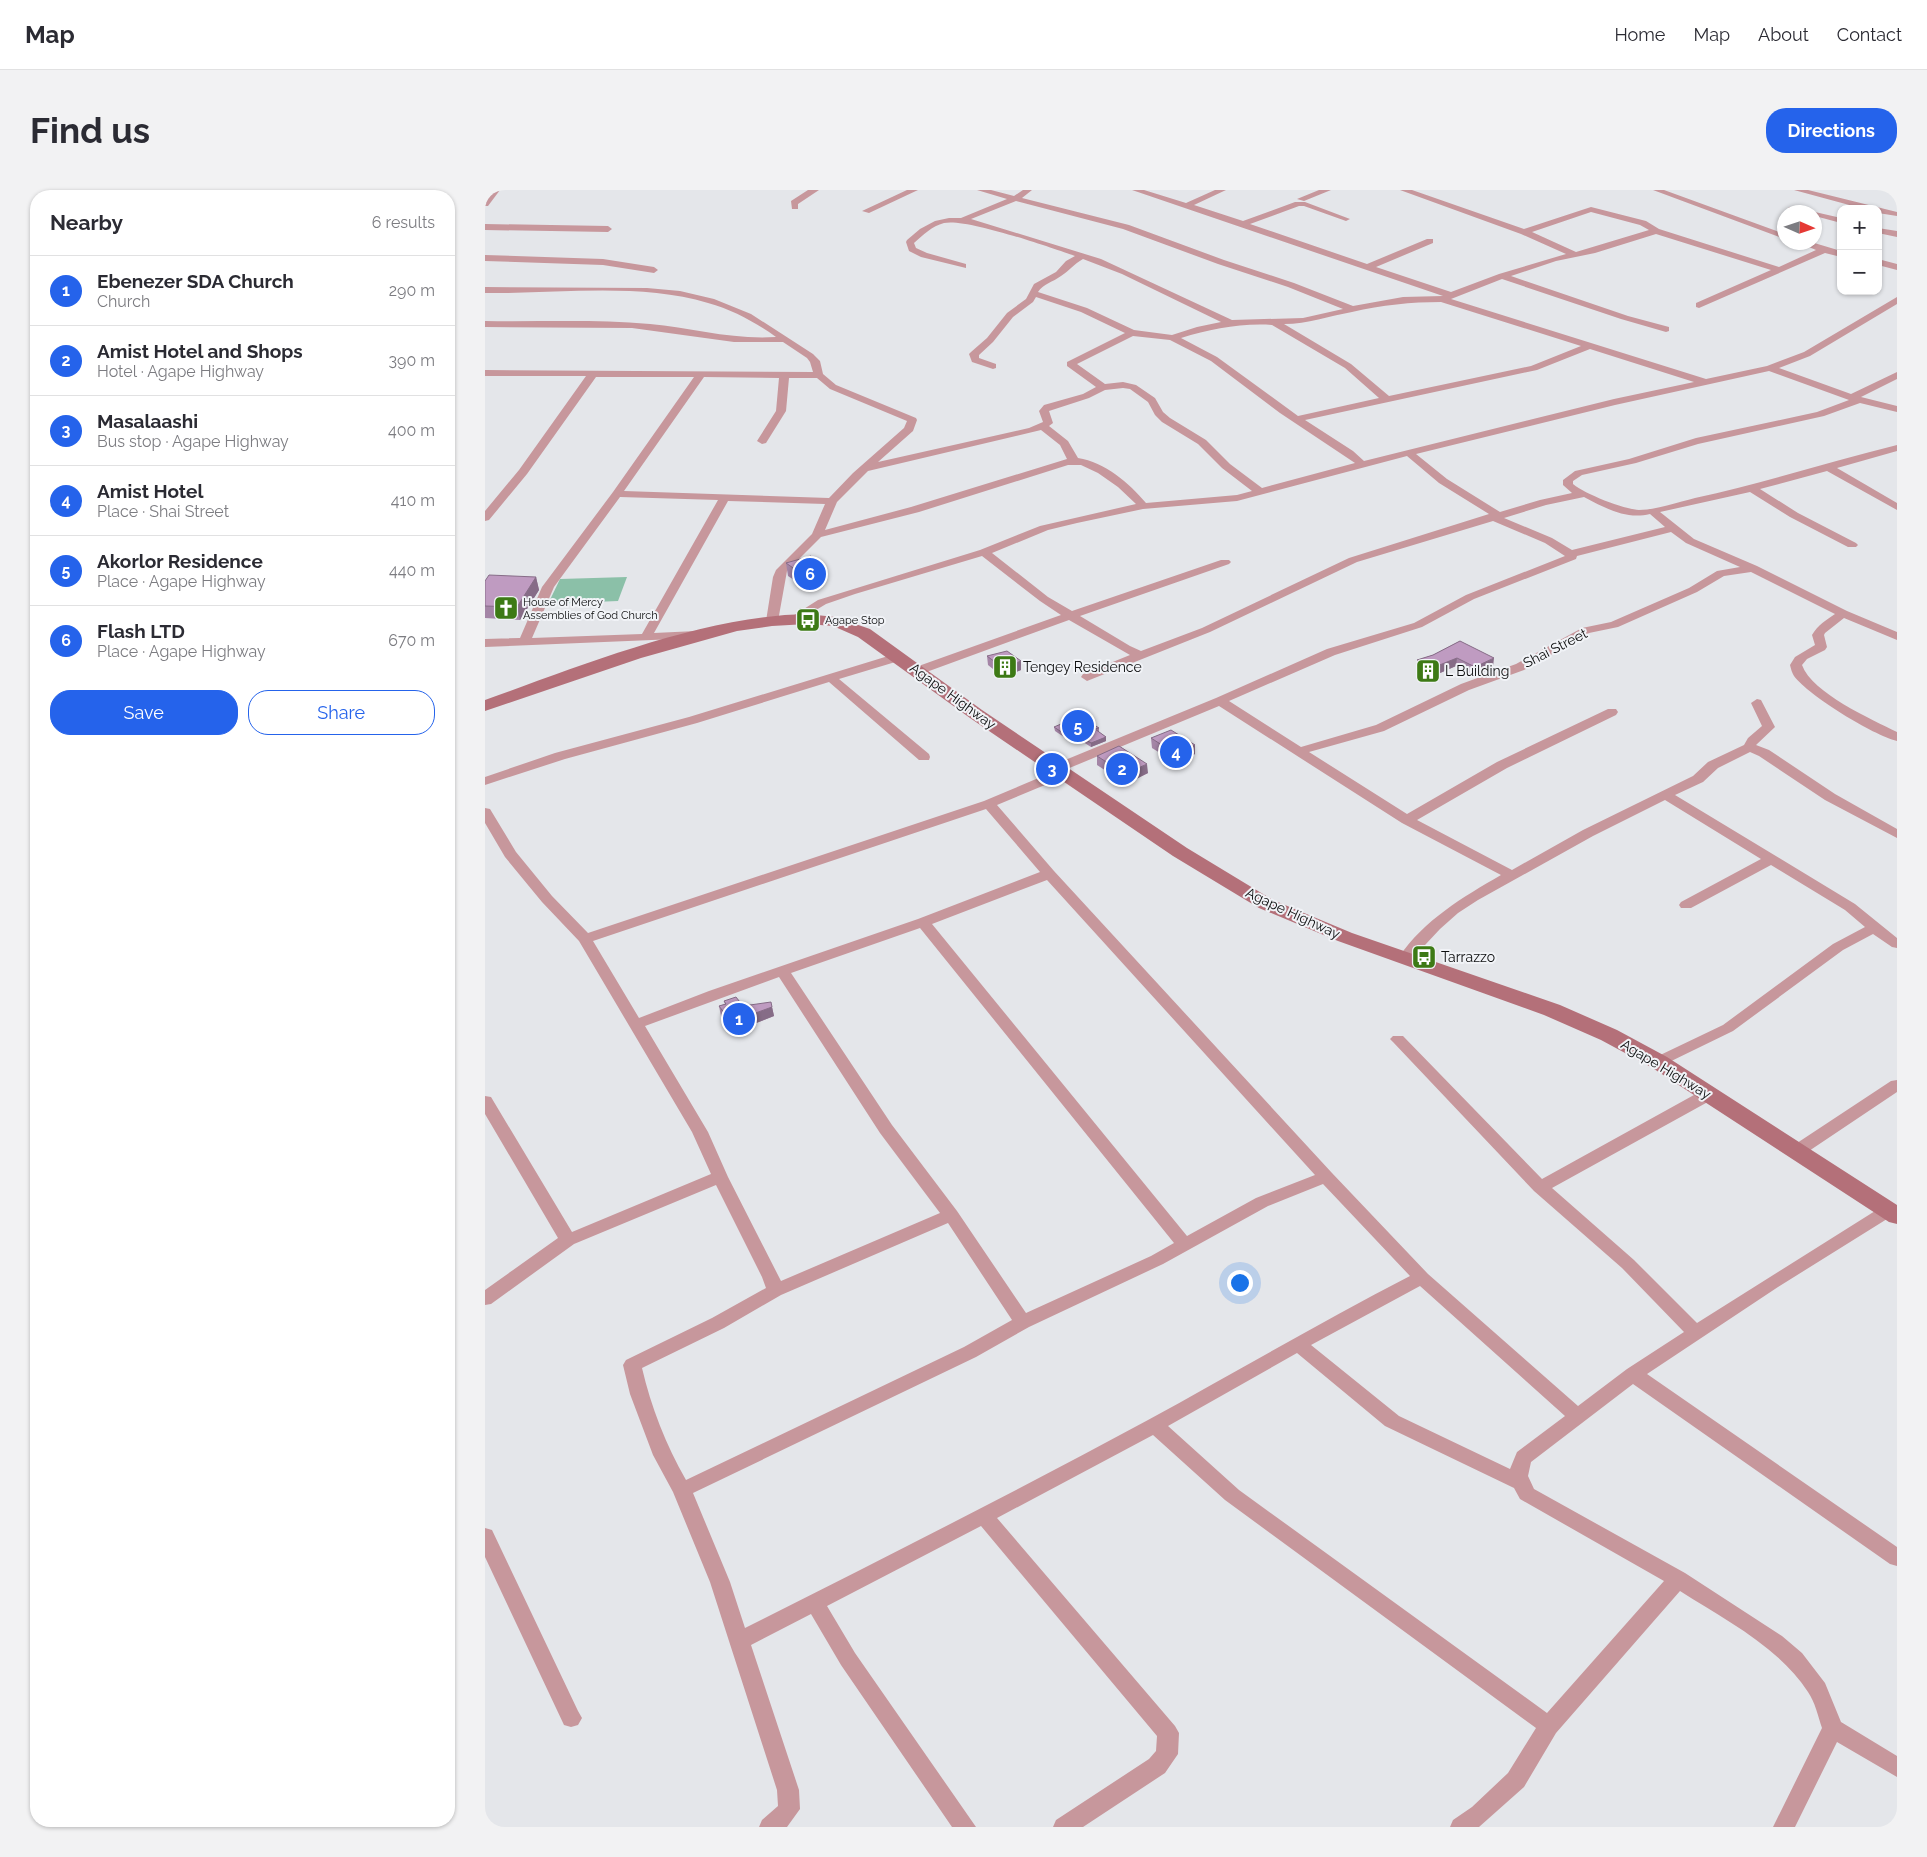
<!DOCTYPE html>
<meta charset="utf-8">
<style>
:root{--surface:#fff;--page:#f2f2f3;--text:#2b2b33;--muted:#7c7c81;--line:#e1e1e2;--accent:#2563eb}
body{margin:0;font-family:Raleway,sans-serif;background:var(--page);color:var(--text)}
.controls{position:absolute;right:15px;top:15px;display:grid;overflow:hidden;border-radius:10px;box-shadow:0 1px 4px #0004}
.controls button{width:45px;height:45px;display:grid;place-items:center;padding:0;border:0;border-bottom:1px solid var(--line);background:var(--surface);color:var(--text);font:25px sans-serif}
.compass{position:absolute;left:1292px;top:15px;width:45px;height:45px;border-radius:50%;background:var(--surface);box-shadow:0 1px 4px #0004;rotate:93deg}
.you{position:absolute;left:754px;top:1092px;width:18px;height:18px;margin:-12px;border:4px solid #fff;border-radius:50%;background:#1a73e8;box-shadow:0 0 0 8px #1a73e833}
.badge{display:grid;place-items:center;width:32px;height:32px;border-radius:50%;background:var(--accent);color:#fff;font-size:16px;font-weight:700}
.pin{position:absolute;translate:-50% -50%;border:2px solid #fff;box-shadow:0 1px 5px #0006}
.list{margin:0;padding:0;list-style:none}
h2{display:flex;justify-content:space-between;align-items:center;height:65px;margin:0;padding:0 20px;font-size:21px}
h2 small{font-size:16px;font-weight:400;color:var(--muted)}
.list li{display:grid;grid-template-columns:32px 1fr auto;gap:15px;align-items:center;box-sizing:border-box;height:70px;padding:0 20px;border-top:1px solid var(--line)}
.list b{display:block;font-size:19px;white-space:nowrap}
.list p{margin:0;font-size:16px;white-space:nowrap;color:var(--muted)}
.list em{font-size:16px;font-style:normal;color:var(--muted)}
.actions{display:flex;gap:10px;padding:15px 20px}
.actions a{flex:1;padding:11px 0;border:1px solid var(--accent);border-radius:20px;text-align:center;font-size:18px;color:var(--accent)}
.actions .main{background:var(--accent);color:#fff}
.map{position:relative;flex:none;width:1412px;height:1637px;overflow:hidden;border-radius:20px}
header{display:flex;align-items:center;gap:30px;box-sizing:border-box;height:70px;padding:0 25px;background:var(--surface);border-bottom:1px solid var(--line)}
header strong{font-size:24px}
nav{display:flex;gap:28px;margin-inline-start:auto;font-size:18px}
.intro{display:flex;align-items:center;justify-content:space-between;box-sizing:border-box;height:120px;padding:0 30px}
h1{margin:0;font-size:35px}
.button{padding:12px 22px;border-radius:20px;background:var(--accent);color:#fff;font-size:18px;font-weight:700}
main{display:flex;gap:30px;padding:0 30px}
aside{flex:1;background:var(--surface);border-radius:20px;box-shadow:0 1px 4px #0004}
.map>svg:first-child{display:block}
.green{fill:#8bc0a8}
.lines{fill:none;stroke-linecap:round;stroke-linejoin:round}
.street{fill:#c7979c;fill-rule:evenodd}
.secondary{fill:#b47079;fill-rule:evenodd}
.wall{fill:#a485a6}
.shaded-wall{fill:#866c87}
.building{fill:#bf9bc1;stroke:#866c87}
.labels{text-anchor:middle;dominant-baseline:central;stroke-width:4;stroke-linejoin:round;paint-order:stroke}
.far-poi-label{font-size:11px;fill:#0d0e0f;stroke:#f1f3f7;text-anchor:start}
.street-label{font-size:14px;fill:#0d0e0f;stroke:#f1f3f7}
.poi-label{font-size:14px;fill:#0d0e0f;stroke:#f1f3f7;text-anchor:start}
</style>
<header>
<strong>Map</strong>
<nav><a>Home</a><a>Map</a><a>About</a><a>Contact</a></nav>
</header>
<div class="intro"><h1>Find us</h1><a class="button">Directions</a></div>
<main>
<aside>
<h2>Nearby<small>6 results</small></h2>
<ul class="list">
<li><span class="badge">1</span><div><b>Ebenezer SDA Church</b><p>Church</p></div><em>290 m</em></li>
<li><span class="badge">2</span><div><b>Amist Hotel and Shops</b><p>Hotel · Agape Highway</p></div><em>390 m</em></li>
<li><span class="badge">3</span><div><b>Masalaashi</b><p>Bus stop · Agape Highway</p></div><em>400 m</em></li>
<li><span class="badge">4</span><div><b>Amist Hotel</b><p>Place · Shai Street</p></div><em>410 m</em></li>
<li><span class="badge">5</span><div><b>Akorlor Residence</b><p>Place · Agape Highway</p></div><em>440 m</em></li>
<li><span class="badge">6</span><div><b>Flash LTD</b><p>Place · Agape Highway</p></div><em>670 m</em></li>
</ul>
<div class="actions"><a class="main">Save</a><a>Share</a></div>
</aside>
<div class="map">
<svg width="1412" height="1637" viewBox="0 0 1412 1637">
<rect width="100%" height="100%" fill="#e4e6ea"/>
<path class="green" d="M142,387L133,411L63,414L75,389Z"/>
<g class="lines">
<path class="street" d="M7,0H15L3,16H0V9Z
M323,0H334L313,14V19H307L306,11Z
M422,0H433L384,23L377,21Z
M492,0H506L529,6L538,0H547L537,8L644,35L739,70L809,93L868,116L918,107L958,106L647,0H659L701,13L730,0H741L709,15L758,31L810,12H820L865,29L861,31L819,16H814L765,34L882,74L942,49H948V53L891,77L966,102L1014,84L1081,64L1036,44L915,0H927L1039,39L1106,17L1161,31L1174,39L1294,77L1331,60L1312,52H1326L1356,61V67L1340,63L1214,118L1211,117V113L1286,80L1171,44L1110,63L1071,71L1026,86L1143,126L1184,137V141L1181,142L1136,129L1017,89L966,109L1221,189L1282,176L1319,162L1412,107V114L1325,166L1294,178L1366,204L1412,182V189L1376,207L1412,216V222L1375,213L1339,226L1213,254L1151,273L1097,285L1088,291V294C1100,304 1138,319 1154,320C1170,320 1194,312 1210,308C1278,293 1344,272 1412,255V261L1352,278L1412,313V320L1342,281L1275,299L1313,323L1371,353L1373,355L1371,357H1363L1305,327L1265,302L1175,322L1209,349L1272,376L1362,421L1412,442V450L1359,428L1340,443L1339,445L1342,457L1340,460L1322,469L1317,475C1327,503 1386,529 1412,542V551C1388,545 1324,506 1309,486C1307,483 1306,479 1305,475L1310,467L1330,455L1327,445C1333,435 1341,430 1350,424L1266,382L1239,386L1212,402L1133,437L1104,443L1039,480L984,500L899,541L824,562L922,624L1012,572L1123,519H1131L1133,522L1131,525L1022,578L932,630L1027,680L1098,640L1208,586L1223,572L1259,555L1263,548L1277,536L1266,513L1272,509L1276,510L1290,537L1271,555L1284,560L1350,604L1412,639V648L1340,610L1274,566L1265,562L1233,578L1218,592L1190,605L1370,714L1412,748V758L1407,757L1388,744L1358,760L1248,841L1174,877L1169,876L1166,872L1169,868L1238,835L1348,754L1380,737L1360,720L1286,675L1206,718H1196L1194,715L1196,712L1276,669L1180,610L1108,646L993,710L973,723L955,739L926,770H916L914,767C939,730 978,707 1016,685L917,633L734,516L582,579L585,582L584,585L512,615L569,681L847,983L943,1084L1093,1216L1142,1179L1199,1142L1137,1078L1049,1001L908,852L905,849L908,846H918L1057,989L1218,900L1224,899L1230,900L1232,904L1230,908L1067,998L1149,1070L1212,1133L1398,1016L1404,1014L1410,1016L1412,1019L1410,1024L1293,1097L1162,1184L1412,1357V1376L1405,1374L1148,1194L1046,1272L1043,1286L1049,1299L1200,1383L1297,1446L1317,1463L1340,1493L1356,1532L1412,1566V1587L1352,1552L1310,1637H1288L1337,1538C1333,1526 1330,1512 1323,1502C1293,1456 1240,1430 1195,1401L1071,1543L1039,1597L994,1637H965L968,1630L987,1617L1023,1583L1051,1538L740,1310L668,1245L512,1328L690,1536L694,1543L693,1564L680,1583L598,1637H568L571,1630L664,1569L671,1561L672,1546L496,1336L342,1416L370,1463L491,1637H467L356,1475L326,1424L266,1455L314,1600L315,1619L302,1637H274L277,1630L293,1616L292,1600L225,1392L188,1302L168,1265L145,1204L138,1175L141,1170L227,1128L281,1098L277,1087L231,995L89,1054L6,1114L0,1115V1100L73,1048L0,924V906L6,907L87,1042L226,984L207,942L94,751L57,712L20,667L0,633V618L5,619L31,662L67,706L103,743L499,611L570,581L567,578L568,575L731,508L842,459L929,433L981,405L1080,366L1060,353L1008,331L872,372L725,442L602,491L596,487L598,484L645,465L584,430L436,484H428L426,481L428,478L576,425L555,411L497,366L370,404L341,414L313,431H305L303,429L333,410L495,360L555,336L651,314L633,297L613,283L596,275H583L434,322L336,347L302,381L293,431L287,435L281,431L288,387L291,380L327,344L340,314L243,311L169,443L211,441L217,445L215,448L0,457V449L35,448L57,397L128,302L209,187H111L42,284L4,330L0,331V321L34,280L101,186H0V180L328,182L325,172L322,168L298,152H249L147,138L0,137V131C55,132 110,129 165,134C207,138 248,150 291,147C270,132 248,120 223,113C154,92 71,104 0,103V97L162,98L195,101L229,109L266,124L328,164L335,171L338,184L351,195L431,228L432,230L428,241L393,272L544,238L558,232L554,221L559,215L598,204L611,197L582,176V172L640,143L596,122L551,107L548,112L528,127L508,152L494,165V168L511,174V178L508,179L487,172L484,164L486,162L502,148L522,123L541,109L549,94L571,82L581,71L590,66C564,57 481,28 459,33C447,36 438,45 429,53L431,58L442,63L481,74V78L436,67L424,61L421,52L422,50L435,39L450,31L464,28H476L522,9ZM531,11L638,39L733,74L803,97L858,119L818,128L747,130L616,69L486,29ZM1106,22L1155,35L1164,40L1091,62L1047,42ZM598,69L637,84L736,132L712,137L687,145L649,140L602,118L553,102C558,94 568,92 576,86C584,81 589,74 598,69ZM956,112L1096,156L1046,176L904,206L866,174L799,134C823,134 844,126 867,122C897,115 926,112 956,112ZM787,135L860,178L894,208L813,226L732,167L696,148C726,139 756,133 787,135ZM648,146L685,150L726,171L795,223L870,273L777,298L745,274L721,250L685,228L678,222L670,208L651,195L638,192L620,194L592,174ZM1105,159L1209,192L1129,209L879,271L868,261L820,230L1052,180ZM1284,181L1364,210L1332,222L1211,248L1144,269L1090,281L1078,290V295L1087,303L1055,310L1015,322L962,289L931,264L1130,215ZM219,187L294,188L291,221L272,251L277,254L281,253L301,221L304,188H332L345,199L422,231L419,238L368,283L344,308L139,301ZM638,198L645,199L663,212L670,225L677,232L713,254L737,278L767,301L752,305L661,313C644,293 620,272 593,268L583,251L564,236L568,233L564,221L604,208L620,200ZM556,240L575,255L582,269L426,317L340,340L352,312L383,281ZM922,266L954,293L1004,324L864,368L717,438L656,461L645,456L595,426L744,374L746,372L744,370H736L587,421L563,407L507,363L563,340L592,333L658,319L752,311ZM135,307L233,310L157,444L47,448L69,397ZM1099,307C1120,318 1141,330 1165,324L1180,337L1087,360L1067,348L1019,328L1061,315ZM1186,342L1201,353L1255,377L1232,381L1204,398L1126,432L1097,438L1031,474L976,494L891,535L816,557L744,511L850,465L937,437L989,409L1091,369L1092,366ZM501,619L555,682L433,729L224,801L154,828L108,751ZM562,690L830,985L771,1008L702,1046L447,734ZM435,738L689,1053L666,1066L541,1123L472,1021L407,935L306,783ZM294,787L395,943L455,1023L296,1091L243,987L223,942L160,836ZM838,994L925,1086C836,1132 751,1182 663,1230C530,1302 395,1370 260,1438L245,1392L208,1303L491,1167L544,1137L678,1074L783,1016ZM463,1033L527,1130L479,1157L201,1290C181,1255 166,1217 157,1178L239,1138L296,1105ZM935,1096L1080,1226L1032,1262L1025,1279L914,1226L826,1155ZM812,1163L900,1236L1029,1298L1035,1309L1179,1391L1062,1523L754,1300L683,1236Z
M834,0H846L819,11L812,9Z
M1168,0H1179L1300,44V49Z
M1309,0H1323L1412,22V26L1393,23V19H1379Z
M1304,17L1322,20L1326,22H1312L1303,19Z
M1327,22H1330L1356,28V33L1330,26V22Z
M0,34L123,36L127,39L123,42L0,40Z
M1393,38L1412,41V47L1393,43Z
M0,65L118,69L169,77L173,80L169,83L118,75L0,71Z
M1393,69L1412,74V80L1393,75Z
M413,463L419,467L417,470L354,489L444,564L445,567L444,570H434L344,492L212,533L80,569L0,595V587L70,563L204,527Z
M1412,890V902L1318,965L1312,967L1306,965L1304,961L1306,957L1406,891Z
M0,1338L7,1340L93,1521L97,1528L93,1535L86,1537L79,1535L0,1367Z"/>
<path class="secondary" d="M322,424L350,427L385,439L497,520L702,658L788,710L867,743L1075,815L1132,840L1182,867L1412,1015V1034L1404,1032L1166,877L1116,850L1059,825L853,751L774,718L688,666L485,528L373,447L348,436L322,434L287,436L252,441L156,468L0,521V510C98,475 218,426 322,424Z"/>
</g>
<path class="wall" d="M301,373L328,379L324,392L315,394L303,386Z
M51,387L54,400L35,430L0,428V391Z
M975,451L1008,477L990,486L971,476L946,487L932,478V470L948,465Z
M502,466L536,480L518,487L503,475Z
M569,537L614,538V542L621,547V551L606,557L592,548L585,551L570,541Z
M666,548L710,555V564L691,573L667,558Z
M612,566L663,583L641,594L612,575Z
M239,811L258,816L287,817L289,826L248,842L236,826L234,816L240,814Z"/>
<path class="shaded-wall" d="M326,366L328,379L324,392L315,394L314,382Z
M51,387L54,400L35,430L32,417Z
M972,468L971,476L946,487L947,478Z
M1009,468L1008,477L990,486V477Z
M536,471V480L518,487V478Z
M591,544L592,548L585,551L584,547Z
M621,547V551L606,557V553Z
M710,555V564L691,573V564Z
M662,574L663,583L641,594L640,584Z
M287,817L289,826L248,842L246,832Z"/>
<path class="building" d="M326,366L322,380L314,382L301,373Z
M4,385L51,387L32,417L0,416V391Z
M975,451L1009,468L990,477L972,468L947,478L932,470L948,465Z
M522,461L536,471L518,478L502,466Z
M595,526L614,538L610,539L621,547L606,553L591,544L584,547L569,537Z
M686,540L710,555L691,564L666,548Z
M634,556L662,574L640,584L612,566Z
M251,807L258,816L286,812L287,817L246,832L234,816L241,814L239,811Z"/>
<defs>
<symbol id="church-square" viewBox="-11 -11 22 22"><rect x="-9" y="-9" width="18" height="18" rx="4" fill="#3d7a15" stroke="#f1f3f7"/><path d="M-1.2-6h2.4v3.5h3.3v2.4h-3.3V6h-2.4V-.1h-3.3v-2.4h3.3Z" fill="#fff"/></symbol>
<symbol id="bus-square" viewBox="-11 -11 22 22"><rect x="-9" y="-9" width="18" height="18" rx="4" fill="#3d7a15" stroke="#f1f3f7"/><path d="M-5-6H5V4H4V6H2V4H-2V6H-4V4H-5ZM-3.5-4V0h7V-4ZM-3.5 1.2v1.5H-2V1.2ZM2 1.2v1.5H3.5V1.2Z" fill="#fff"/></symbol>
<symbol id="building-square" viewBox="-11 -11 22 22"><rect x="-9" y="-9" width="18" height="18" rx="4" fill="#3d7a15" stroke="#f1f3f7"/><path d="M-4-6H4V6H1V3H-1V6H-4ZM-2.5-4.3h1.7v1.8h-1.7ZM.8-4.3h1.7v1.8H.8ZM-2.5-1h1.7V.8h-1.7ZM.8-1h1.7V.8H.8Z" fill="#fff"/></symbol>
</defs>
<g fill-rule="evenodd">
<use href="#church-square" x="7" y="404" width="28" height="28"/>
<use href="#bus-square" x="309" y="416" width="28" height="28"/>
<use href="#building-square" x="506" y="463" width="28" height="28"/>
<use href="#building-square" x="929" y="467" width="28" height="28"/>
<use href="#bus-square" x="925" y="753" width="28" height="28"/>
</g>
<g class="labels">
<g class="far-poi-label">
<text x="38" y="412">House of Mercy<tspan x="38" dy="13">Assemblies of God Church</tspan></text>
<text x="340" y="430">Agape Stop</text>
</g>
<g class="street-label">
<text transform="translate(1070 458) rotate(-27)">Shai Street</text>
<text transform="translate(468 506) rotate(36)">Agape Highway</text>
<text transform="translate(808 723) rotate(25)">Agape Highway</text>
<text transform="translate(1181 879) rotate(31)">Agape Highway</text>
</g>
<g class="poi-label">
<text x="538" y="477">Tengey Residence</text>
<text x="960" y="481">L Building</text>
<text x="956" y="767">Tarrazzo</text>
</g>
</g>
</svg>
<div class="controls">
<button>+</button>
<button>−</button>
</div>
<svg class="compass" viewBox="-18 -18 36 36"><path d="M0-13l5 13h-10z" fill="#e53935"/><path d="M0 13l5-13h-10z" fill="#7c7c81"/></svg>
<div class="you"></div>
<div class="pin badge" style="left:254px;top:829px">1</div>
<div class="pin badge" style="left:637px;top:579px">2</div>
<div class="pin badge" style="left:567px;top:579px">3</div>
<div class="pin badge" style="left:691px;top:562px">4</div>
<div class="pin badge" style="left:593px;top:536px">5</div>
<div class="pin badge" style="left:325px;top:384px">6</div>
</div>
</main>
